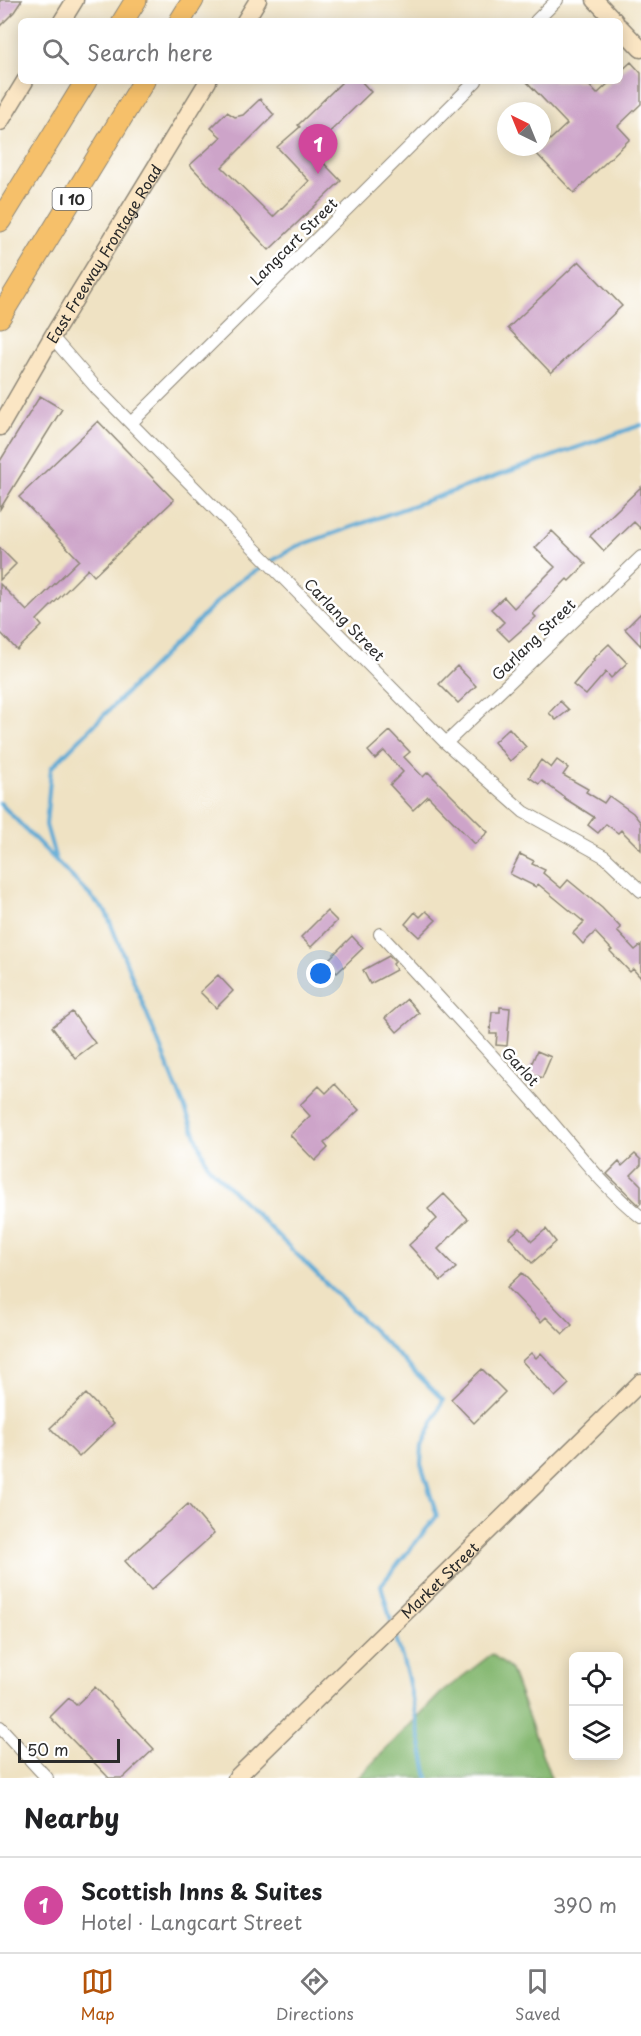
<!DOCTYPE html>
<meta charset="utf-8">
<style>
:root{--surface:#fff;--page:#f2f2f2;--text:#202124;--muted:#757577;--line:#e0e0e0;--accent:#b45309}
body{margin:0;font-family:"Playpen Sans",sans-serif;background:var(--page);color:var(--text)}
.controls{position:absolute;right:18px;bottom:18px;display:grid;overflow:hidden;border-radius:9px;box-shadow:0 3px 15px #0003}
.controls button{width:54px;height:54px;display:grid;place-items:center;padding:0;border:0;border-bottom:2px solid var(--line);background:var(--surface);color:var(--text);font:30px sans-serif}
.compass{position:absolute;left:497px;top:102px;width:54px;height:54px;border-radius:50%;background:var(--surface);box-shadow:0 3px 15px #0003;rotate:317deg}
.scale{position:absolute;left:18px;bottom:15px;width:102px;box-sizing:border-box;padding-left:6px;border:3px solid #2b2b2b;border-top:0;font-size:16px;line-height:21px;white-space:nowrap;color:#2b2b2b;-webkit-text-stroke:4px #fff;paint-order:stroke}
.you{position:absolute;left:321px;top:974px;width:21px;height:21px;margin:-15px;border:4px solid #fff;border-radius:50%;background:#1a73e8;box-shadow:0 0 0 9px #1a73e833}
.badge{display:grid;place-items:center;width:39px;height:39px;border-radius:50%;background:var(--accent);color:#fff;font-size:20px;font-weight:700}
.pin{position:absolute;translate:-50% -50px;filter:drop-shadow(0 2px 3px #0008)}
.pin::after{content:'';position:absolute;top:32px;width:21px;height:18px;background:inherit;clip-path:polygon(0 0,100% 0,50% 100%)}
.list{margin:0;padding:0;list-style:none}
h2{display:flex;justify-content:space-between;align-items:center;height:78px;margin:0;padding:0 24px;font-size:26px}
h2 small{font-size:20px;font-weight:400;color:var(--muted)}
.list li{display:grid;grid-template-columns:39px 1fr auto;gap:18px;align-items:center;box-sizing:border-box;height:96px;padding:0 24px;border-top:2px solid var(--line)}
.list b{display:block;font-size:22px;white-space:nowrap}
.list p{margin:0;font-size:20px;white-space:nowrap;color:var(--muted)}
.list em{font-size:20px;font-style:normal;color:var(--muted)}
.icon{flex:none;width:33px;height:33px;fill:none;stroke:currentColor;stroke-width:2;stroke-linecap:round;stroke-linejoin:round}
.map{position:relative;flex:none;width:641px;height:1778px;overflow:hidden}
.search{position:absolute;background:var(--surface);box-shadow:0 3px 15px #0003;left:18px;right:18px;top:18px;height:66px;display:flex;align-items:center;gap:15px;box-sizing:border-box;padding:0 21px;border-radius:9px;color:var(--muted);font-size:22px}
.sheet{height:174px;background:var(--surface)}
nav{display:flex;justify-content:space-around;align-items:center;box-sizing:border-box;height:84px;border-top:2px solid var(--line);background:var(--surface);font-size:16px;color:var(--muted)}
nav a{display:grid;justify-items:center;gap:3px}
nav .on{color:var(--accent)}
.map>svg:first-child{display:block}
.forest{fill:#88ba74;stroke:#5a7250;stroke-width:1.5}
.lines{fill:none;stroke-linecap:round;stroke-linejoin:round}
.stream{stroke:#5aa8d4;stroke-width:4}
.building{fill:#cda4c9}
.street-casing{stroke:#8d8677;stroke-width:14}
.secondary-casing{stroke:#8d8677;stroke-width:19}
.highway-casing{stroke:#8d8677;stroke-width:23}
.street{stroke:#fff;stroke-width:12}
.secondary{stroke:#fbe6c4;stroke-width:16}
.highway{stroke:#f6c06b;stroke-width:21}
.labels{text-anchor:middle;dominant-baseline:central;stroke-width:5;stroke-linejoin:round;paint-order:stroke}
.shield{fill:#fff;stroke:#6b6b6b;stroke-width:1.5}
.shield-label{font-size:14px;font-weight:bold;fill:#2b2b2b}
.street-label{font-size:15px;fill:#2b2b2b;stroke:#fff}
</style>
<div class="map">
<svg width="641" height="1778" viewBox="0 0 641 1778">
<rect width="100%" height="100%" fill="#fff"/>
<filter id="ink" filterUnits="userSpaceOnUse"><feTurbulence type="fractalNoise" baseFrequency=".0167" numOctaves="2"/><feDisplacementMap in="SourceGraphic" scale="12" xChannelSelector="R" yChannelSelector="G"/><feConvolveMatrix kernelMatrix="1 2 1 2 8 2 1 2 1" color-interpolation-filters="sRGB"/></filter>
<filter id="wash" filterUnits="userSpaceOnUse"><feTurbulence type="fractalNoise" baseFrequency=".008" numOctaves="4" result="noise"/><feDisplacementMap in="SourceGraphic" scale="24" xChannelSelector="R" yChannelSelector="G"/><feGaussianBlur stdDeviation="1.35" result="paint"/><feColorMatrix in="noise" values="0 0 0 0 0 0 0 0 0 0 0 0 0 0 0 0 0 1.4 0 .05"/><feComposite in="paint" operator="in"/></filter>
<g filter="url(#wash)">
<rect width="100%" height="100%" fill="#efe2c3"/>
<path class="forest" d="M492,1654L511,1670L551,1778H358L441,1693Z"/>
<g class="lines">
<path class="stream" d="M0,803L106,912L208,1166L443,1400L422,1446L421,1464L437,1516L381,1585L391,1621
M56,860L46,825L51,768L236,583L295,547L641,425
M394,1631L407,1674L428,1778"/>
</g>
<g id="blocks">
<path class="building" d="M0,0H22L14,12L0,26Z
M631,62L641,73V104L618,126L630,139L574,193L536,153L567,124L526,81H585L597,94L611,81H620V72Z
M343,81H361L371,92L311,150L341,181L269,250L190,165L221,137L211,128L227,112L235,117L243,115L260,99L274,115L222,167L273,217L309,181L277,147L300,127L298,125Z
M579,261L622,306L551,373L508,328Z
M40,396L62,409L0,509V461Z
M98,421L174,500L94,576L88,569L37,620L42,626L17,650L0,632V584L27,611L79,560L19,497Z
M641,487V529L634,522L604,551L590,536Z
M552,531L586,564L569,581L567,579L533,614L536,617L509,641L497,629L504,622L491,609L504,597L514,608L555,567L535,548Z
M0,548L16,564L0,580Z
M641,613V646L625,629Z
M609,644L627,663L611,678L606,672L586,695L573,685L594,660L593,659Z
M457,666L476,686L458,703L439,684Z
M560,701L569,710L556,720L549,713Z
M509,728L526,747L510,761L494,742Z
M390,731L410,752L404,757L423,777L428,772L488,832L475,844L428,796L413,810L390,785L403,772L384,751L375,759L368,751Z
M541,760L551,768L557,760L568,768L563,775L588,789L586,792L604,803L609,796L633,813L641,823V850L621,830L618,833L606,824L598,833L588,825L594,817L564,798V797L542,781L539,784L529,777Z
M520,854L534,861L532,864L545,870L543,873L561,888L568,880L602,908L621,928L617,931L635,950L641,945V978L633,969L630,972L610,951L612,950L595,932L583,944L573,933L584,922L538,884L536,887L510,874Z
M327,911L337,921L311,947L301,937Z
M426,911L436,920L419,937L405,924L415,912L420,917Z
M352,936L363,948L337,973L326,962Z
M389,956L395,962L393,964L396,970L370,984L363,970Z
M218,975L233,991L216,1008L200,992Z
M407,999L419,1013L397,1032L385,1018Z
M500,1007L510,1008L507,1046L496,1045L497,1034H490L492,1012H500Z
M72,1012L95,1043L75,1058L52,1027Z
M537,1051L551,1057L542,1078L528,1072Z
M335,1084L359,1110L324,1143L328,1148L315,1161L290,1135L310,1116L300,1105L319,1086L326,1093Z
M635,1154L641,1160V1165L631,1175L641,1185V1203L639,1205L607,1174L619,1162L622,1166Z
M444,1194L468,1219L438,1249L456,1268L441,1281L409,1245L437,1219L428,1209Z
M520,1228L532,1241L546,1229L556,1242L532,1263L509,1237Z
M522,1273L572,1325L563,1334L546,1317L541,1322L507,1287Z
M531,1353L536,1358L541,1353L569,1384L555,1397L522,1361Z
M482,1369L505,1392L474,1423L451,1399Z
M86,1394L114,1423L79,1457L50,1428Z
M188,1504L214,1534L151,1590L125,1561Z
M95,1687L154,1749L123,1778H109L50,1717L69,1698L76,1705Z"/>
</g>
</g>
<g filter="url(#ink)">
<use href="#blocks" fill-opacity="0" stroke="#8d8677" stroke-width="1.5"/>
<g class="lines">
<defs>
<path id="street" d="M536,21L557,0
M52,337L98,390L446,743L524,812L605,857L641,891
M131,423L476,81
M446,743L641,557
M380,934C432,990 484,1046 535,1103C570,1142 600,1185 641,1217
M0,1727L47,1778"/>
<g id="secondary">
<path d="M595,0L615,21"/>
<path d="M62,21L75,0"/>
<path d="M245,21L258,0"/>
<path d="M620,27L641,49"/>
<path d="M0,122L25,81"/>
<path id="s1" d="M0,427L52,337L208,81"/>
<path id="s2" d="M236,1778L641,1382"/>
</g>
<path id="highway" d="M123,21L136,0
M180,21L193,0
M0,221L86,81
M0,317L144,81"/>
</defs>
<use href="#street" class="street-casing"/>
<use href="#secondary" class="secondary-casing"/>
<use href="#highway" class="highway-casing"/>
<use href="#street" class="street"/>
<use href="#secondary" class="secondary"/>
<use href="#highway" class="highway"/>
</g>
</g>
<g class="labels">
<rect class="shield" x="52.5" y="188" width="39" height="22" rx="4.5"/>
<g class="shield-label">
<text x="72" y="199">I 10</text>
</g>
<g class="street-label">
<text transform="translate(293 241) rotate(-45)">Langcart Street</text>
<text stroke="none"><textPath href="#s1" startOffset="202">East Freeway Frontage Road</textPath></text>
<text transform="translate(345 619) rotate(46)">Carlang Street</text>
<text transform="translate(533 639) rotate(-44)">Garlang Street</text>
<text transform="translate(521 1066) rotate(47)">Garlot</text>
<text stroke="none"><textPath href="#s2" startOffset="284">Market Street</textPath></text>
</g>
</g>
</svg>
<div class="controls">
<button><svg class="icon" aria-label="locate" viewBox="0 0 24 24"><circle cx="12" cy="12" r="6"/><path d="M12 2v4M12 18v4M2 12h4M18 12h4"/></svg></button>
<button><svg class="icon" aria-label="layers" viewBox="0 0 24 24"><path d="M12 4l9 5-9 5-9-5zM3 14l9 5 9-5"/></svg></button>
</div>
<svg class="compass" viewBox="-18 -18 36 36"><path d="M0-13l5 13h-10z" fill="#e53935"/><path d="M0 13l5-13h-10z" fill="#757577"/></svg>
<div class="scale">50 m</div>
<div class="you"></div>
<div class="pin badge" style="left:318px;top:174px;background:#d1479c">1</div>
<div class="search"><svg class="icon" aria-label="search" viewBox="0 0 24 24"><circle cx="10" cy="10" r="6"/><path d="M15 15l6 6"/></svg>Search here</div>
</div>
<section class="sheet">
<h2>Nearby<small></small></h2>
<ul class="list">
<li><span class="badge" style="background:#d1479c">1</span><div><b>Scottish Inns &amp; Suites</b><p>Hotel · Langcart Street</p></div><em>390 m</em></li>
</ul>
</section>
<nav>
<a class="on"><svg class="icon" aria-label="map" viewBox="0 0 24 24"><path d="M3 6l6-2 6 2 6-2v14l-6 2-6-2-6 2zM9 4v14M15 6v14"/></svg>Map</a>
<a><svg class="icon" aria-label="directions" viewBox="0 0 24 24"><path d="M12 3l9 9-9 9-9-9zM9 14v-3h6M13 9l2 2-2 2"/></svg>Directions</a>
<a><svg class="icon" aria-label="saved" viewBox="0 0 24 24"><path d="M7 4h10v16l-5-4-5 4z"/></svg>Saved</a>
</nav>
